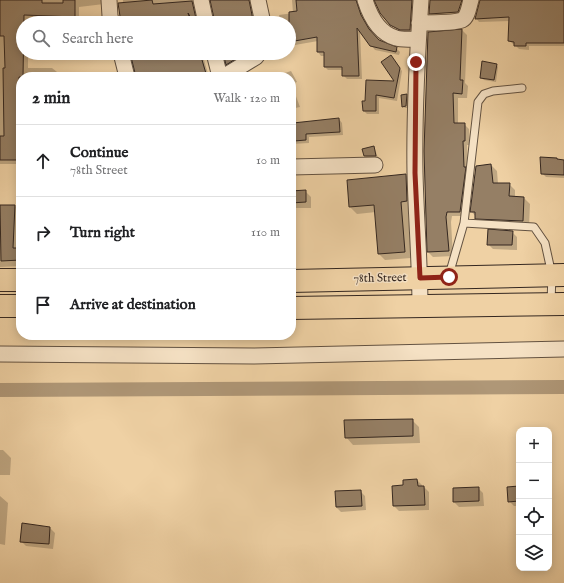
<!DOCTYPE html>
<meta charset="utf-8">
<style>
:root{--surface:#fff;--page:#f6f6f6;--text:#202124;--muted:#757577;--line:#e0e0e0}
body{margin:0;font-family:"IM FELL English",serif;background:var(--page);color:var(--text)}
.controls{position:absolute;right:12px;bottom:12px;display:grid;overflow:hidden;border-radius:8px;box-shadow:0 2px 10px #0003}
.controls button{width:36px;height:36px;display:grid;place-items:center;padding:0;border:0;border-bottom:1px solid var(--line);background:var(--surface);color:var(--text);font:20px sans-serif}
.stop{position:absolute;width:12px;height:12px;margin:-9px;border:3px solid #8f2418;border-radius:50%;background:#fff}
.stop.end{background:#8f2418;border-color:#fff;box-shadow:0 1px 4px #0008}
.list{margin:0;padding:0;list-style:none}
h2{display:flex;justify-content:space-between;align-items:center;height:52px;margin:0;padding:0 16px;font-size:17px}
h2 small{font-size:13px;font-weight:400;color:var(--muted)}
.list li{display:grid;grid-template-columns:26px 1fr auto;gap:12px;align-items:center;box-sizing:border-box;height:72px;padding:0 16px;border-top:1px solid var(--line)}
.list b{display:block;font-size:15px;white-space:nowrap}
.list p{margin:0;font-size:13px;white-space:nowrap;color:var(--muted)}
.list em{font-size:13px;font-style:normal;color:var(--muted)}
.icon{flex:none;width:22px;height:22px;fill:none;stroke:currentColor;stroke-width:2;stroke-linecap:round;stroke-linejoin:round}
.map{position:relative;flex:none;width:564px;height:583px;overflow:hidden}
.search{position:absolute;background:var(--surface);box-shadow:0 2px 10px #0003;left:16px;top:16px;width:280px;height:44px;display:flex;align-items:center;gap:10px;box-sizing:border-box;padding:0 14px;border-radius:22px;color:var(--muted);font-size:15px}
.panel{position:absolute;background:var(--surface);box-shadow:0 2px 10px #0003;left:16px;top:72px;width:280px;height:268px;border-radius:16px}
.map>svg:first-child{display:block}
.shadow{fill:#0003}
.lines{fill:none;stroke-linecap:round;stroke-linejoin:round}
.canal{stroke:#af9777;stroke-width:14}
.building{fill:#957f65;stroke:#342720}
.lane-casing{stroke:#635241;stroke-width:9}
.street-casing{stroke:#635241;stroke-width:17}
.primary-casing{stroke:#342720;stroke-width:24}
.lane{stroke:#f5e1c4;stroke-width:7}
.street{stroke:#f5e1c4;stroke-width:15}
.primary{stroke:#efd1a4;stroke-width:22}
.route{stroke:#8f2418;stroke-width:5}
.labels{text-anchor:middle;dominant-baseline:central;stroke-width:3;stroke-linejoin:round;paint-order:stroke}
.street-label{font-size:12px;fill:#342720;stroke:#f5e1c4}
</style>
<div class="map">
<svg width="564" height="583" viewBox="0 0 564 583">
<rect width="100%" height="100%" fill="#efd1a4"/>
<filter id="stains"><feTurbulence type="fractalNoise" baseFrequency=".005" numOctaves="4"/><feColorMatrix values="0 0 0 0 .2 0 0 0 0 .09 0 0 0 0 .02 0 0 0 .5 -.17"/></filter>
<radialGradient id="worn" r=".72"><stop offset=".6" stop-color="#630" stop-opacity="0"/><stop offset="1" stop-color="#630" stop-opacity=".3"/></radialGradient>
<path class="shadow" d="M0,0H104V4L79,7V23H65V19H27L28,23H23V53H28V68H52L57,72V77H21V164H0Z
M123,0H198L200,23H196L191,18L193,23H122Z
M211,0H255L257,23H216Z
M292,0H360V7L365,21L372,33L379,41L396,48L400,52L399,55L375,50L360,31L362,79H347L343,75V70H328L325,67V56H321L318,52V41L289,46V23H281L279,15L293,13Z
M375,0H416L413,33H403L391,25Z
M430,0H467L461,15L434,17L430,14Z
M480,0H564V46H529V50L519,49L515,45L513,44L510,41V21L479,22L476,18Z
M462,30L467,35L465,83L468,86L467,98H458V124H464L469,129L470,145H467L468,171L465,216H452L451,222L453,256L433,257L428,252L425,151L429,33Z
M131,53H202L209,77H137Z
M224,53H255L231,68L227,64Z
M393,59L402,71L397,101L379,98V114H367L364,111L366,102L367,81L396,82Z
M496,64L498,67L496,82L484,80L481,78Z
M291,71L297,82L291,84V77H283L282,74Z
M291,87L294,91L300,107L291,109Z
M407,95L409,97L408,108H405L403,106Z
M339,119L342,123L343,135L309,137V143L291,144V124Z
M373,147L375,149L378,158H367L365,156Z
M564,160V178L546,177L542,173L559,161Z
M491,165L497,171L498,184H509L515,190V197L524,198L530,204L529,227L482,224L471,211Z
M406,175L413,182V208L408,209L411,258L385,260L378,253L376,212L357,214L350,207Z
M298,190L300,192L305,191L311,197V208H295L296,215L291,216V191Z
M0,206H15L21,212L20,249H21V266L0,267Z
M512,232L517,237V250L493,249L488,244Z
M412,420L419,427L420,443L353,445L346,437Z
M0,450H3L11,458L10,475H0Z
M417,480L422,485V487H424L429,492V510L399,511L394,506L393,487L404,486Z
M519,487V506H514L509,501Z
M478,488L483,493L484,506L459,507L454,502Z
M360,491L365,496L366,510L341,512L336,507Z
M0,496L8,503L5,545L0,544Z
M50,528L55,533L53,549L26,546L21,541Z"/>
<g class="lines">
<path class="canal" d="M0,390L564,387"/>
</g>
<path class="building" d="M0,0H42V3H63V0H75V17L24,15L23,77H19L21,160H0V136H4L3,68H5L4,36H0Z
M152,0L153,4L192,1L197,23H194L188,13L191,23H121L118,3Z
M210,0H249L253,20L215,23Z
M296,0H356L361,15L369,29L379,40L397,47L396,52L370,46L357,28L359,76H342V67H324V52H317V37L289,42V12L297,11Z
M374,0H412L410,30H400L390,25L380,13Z
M430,0H462L458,12L429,14Z
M480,0H564V43H526V46H514V42L508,41L509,17L475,19Z
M462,29L460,80H463L462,94L453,93L454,123H465V141H463L464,167H466L460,212H447L446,217L449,251L427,252L424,151L428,32Z
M130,53H200L207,77H136Z
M223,53H245L226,65Z
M391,55L400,68L394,98L376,95V111H363L362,101H365L366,80L394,81L381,62Z
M482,61L497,64L494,80L480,78Z
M407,94L406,106L402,107L401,95Z
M339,118L340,132L306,134V140L294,141L293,123Z
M374,146L376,156H364L362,149Z
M540,157L557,158V159L564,160V175L541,174Z
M491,164L493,183H510L509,196L524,197L523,221L475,219V212H470L476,166Z
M406,174L407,201L401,202L405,252L378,254L374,205L349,207L347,180Z
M306,190V202L291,203V191Z
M0,205H15L13,248H21V260L1,261Z
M488,229L513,231L512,245H487Z
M413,419V436L345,438L344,420Z
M417,479L418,486H424L425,505L393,506L392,486L403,485V480Z
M519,486V501L508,502L507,487Z
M479,487V501L453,502V488Z
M361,490L362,506L336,507L335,491Z
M22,523L50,527L49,544L20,542Z"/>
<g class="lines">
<defs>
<path id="lane" d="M464,223L478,102L484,94L493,91L522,88
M449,275L464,223L534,227L545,243L552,275L551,302"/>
<path id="street" d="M109,0L110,16L112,23
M201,0L206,23
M258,0L263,23
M365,0C370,16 378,33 396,38C402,40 411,39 418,39
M419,23C428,23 455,23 462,20C468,17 469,6 471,0
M121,53L127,77
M214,53L220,77
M223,77L256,57L259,53
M291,167L375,165
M420,307C420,262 416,218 415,173C414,115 417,58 421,0
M0,354L254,356L564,349"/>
<path id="primary" d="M0,280H21
M291,281L564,275
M0,306H21
M291,308L564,304"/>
</defs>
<use href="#lane" class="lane-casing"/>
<use href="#street" class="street-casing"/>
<use href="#primary" class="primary-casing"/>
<use href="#lane" class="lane"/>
<use href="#street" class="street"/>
<use href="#primary" class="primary"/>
</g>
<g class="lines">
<path class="route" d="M416,62L415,173L420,278L449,277"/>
</g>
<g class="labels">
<g class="street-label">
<text transform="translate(380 278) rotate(-1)">78th Street</text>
</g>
</g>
<rect width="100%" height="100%" filter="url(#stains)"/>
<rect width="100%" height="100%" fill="url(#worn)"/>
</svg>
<div class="controls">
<button>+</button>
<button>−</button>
<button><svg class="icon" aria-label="locate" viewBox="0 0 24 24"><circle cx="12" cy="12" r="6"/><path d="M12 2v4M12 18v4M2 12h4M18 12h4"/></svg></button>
<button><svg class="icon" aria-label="layers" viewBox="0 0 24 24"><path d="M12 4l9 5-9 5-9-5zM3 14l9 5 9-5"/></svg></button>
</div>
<div class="stop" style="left:449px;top:277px"></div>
<div class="stop end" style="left:416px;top:62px"></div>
<div class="search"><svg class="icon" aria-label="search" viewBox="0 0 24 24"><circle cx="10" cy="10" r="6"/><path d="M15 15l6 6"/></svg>Search here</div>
<section class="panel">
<h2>2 min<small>Walk · 120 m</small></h2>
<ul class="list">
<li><svg class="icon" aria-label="ahead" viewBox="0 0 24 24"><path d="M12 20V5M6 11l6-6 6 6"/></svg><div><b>Continue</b><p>78th Street</p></div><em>10 m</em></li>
<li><svg class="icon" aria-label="right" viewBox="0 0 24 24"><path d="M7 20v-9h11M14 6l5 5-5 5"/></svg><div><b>Turn right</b></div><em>110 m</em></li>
<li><svg class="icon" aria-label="arrive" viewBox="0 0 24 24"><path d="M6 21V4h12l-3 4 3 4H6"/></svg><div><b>Arrive at destination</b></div></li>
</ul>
</section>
</div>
